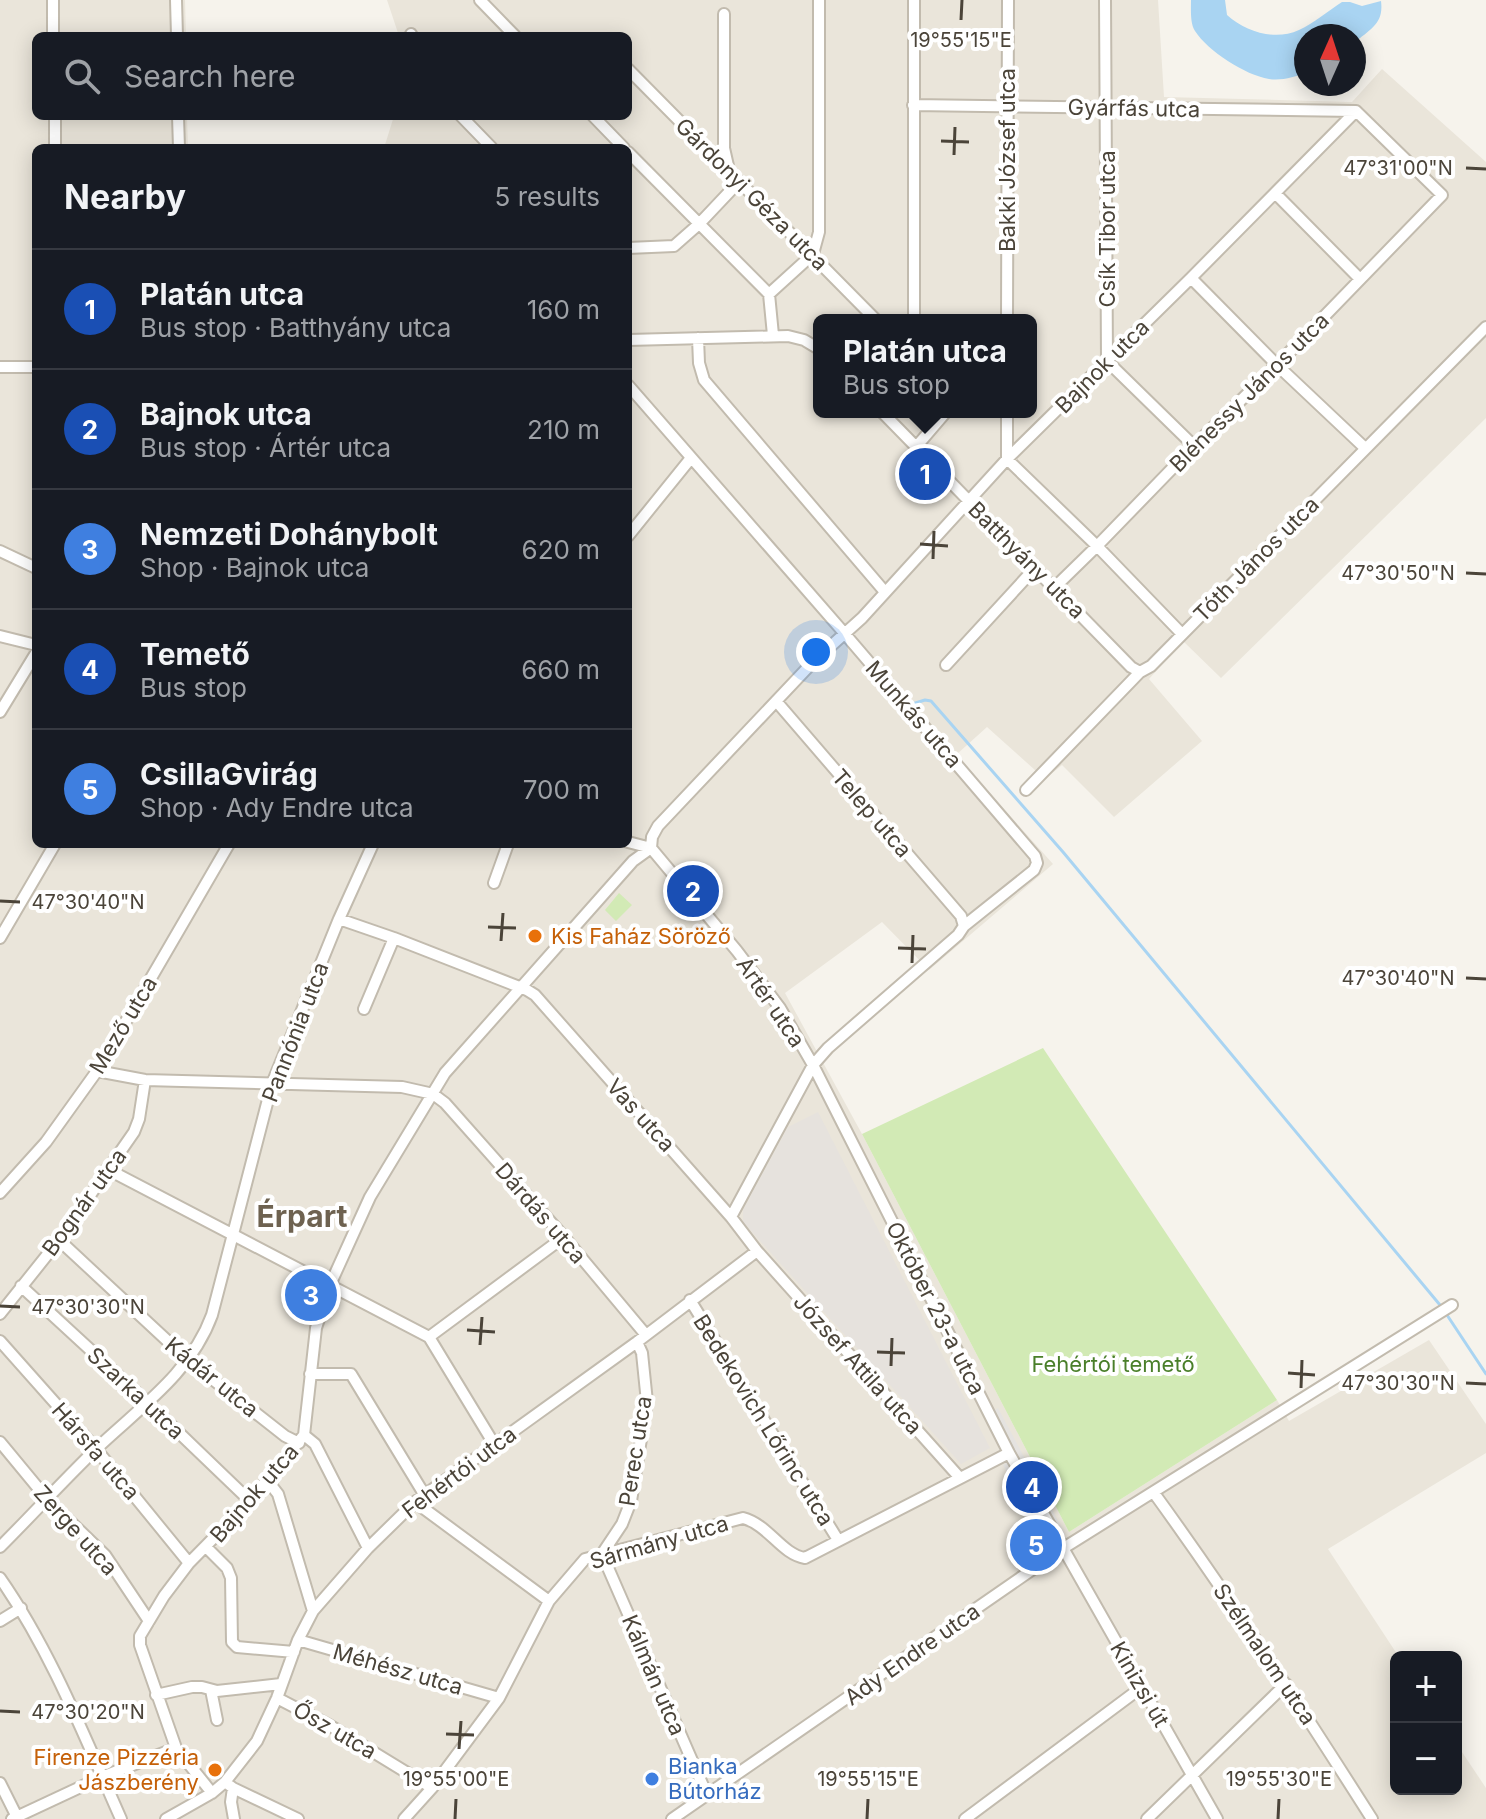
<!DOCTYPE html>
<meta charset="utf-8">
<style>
:root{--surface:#171b24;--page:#242831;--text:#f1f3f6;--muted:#9ea1a6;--line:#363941;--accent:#1a73e8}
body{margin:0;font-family:Inter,sans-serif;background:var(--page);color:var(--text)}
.controls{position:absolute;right:24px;bottom:24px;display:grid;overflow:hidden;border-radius:12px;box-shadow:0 4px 20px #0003}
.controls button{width:72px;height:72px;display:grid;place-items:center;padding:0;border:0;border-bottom:2px solid var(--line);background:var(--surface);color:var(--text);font:40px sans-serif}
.compass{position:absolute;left:1294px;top:24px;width:72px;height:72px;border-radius:50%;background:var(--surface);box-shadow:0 4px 20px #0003;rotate:3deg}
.you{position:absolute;left:816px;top:652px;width:28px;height:28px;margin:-20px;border:6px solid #fff;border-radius:50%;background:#1a73e8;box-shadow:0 0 0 12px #1a73e833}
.badge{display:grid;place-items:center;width:52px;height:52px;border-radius:50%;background:var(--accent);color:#fff;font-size:26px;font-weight:700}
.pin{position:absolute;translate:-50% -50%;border:4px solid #fff;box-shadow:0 2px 8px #0006}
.popup{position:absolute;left:813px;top:314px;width:224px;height:104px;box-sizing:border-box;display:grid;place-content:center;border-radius:12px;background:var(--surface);filter:drop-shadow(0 2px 6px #0005);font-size:26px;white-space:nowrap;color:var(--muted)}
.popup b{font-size:30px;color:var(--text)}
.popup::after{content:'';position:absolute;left:50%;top:100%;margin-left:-16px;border:16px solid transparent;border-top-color:var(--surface)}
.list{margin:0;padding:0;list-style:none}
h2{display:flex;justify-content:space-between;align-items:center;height:104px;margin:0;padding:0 32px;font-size:34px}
h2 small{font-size:26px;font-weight:400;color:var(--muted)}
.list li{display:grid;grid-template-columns:52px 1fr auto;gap:24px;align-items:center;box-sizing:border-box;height:120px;padding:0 32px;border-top:2px solid var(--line)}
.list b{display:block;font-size:30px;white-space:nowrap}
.list p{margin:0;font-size:26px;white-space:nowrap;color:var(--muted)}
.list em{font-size:26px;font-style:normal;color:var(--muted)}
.icon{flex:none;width:44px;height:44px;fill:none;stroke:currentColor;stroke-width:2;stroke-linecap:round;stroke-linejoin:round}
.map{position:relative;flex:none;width:1486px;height:1819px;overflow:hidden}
.search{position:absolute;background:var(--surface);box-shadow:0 4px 20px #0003;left:32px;top:32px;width:600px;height:88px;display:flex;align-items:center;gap:20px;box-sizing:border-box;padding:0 28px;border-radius:12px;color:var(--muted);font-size:30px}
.panel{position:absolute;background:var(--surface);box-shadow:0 4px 20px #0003;left:32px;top:144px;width:600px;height:704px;border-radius:12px}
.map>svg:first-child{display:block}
.residential{fill:#eae5da;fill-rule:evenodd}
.industrial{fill:#e6e2dd}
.green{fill:#d2eab5}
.parking{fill:#e5e3e0}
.water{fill:#a9d4f2}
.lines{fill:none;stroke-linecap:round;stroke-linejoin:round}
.stream{stroke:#a9d4f2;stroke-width:3}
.street-casing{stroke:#c2bbae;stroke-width:14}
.street{stroke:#fff;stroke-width:10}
.ticks{fill:none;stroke:#4b4439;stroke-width:3}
.food-dot{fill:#e8710a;stroke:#fff;stroke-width:3}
.shop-dot{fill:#3f7fe0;stroke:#fff;stroke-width:3}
.labels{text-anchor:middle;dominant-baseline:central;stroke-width:8;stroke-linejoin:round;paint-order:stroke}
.street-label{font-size:22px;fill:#4b4439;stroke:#fff}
.food-label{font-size:22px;fill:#c56008;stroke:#fff;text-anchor:start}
.park-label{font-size:22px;fill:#4a7f2a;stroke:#fff}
.shop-label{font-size:22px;fill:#366cbe;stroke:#fff;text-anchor:start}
.district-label{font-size:30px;font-weight:bold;fill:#6e6250;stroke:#fff}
.ticks-label{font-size:20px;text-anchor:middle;fill:#4b4439;stroke:#fff;stroke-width:8;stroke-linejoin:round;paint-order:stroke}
</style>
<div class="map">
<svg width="1486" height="1819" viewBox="0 0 1486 1819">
<rect width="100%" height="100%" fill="#f6f3ec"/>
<path class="residential" d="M0,0H185L186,36H36V116H187L188,148H36V844H628V148H384L394,116H628V36H399L387,0H1158L1164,97L1352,102L1382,69L1486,162V418L1221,678L1183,641L1149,679L1202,741L1114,817L1062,765L1045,779L987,727L956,755L1053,864L929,970L882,922L785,993L862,1134L1069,1532L1277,1400L1289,1421L1429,1340L1486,1424V1453L1328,1549L1399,1657H1396V1789H1456V1743L1486,1788V1819H0ZM819,320H1031V412H819Z"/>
<path class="industrial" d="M818,1112L990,1448L961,1464L743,1222V1210L788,1127Z"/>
<path class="green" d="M619,893L632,905L616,921L605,910Z
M1043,1048L1277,1400L1069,1532L862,1134Z"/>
<path class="parking" d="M998,1408L1065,1534L1059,1539L1041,1507L1030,1512L1003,1465L1014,1458L991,1412Z"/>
<path class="water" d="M1191,0H1225L1227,15C1246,32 1275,41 1299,30C1314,23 1328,11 1342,2H1350L1362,6L1381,1C1384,24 1370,29 1354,43V36H1306V72C1296,77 1281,81 1269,79C1245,75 1208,51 1195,31C1190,24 1191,9 1191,0Z"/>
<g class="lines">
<path class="stream" d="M909,705L925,700L931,701L1063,852L1440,1305
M1447,1315L1486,1374"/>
<defs>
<path id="street" d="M53,0V36
M176,0L177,36
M480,0L515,36
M1105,0L1107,361L1194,446
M411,34L412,36
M628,69L876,320
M913,105L1356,111
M55,116V148
M178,116L179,148
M461,116L492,148
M593,116L624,148
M628,152L769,294
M1275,193L1360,279
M628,248L674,246L699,224L733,188L724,148V14
M1191,278L1277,365L1365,448
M914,320V0
M1007,320L1008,0
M773,335L769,294L813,254L819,232V0
M698,338L699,363L704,380L885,592
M628,340L788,336L804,340L819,349
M0,367H36
M628,385L845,634L1035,856L1037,863L1034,870L964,926L958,935L828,1048L813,1065L731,1217
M882,412L1131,667L1140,672
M1007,412V459L1097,546L1182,634
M916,447L946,412
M628,536L691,458
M0,551L36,568
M1055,587L1097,546L1194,446L1277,365L1442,195L1356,111
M0,636L36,645
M946,665L1035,568
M776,701L961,916L964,926
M0,712L36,653
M1026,790L1140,672L1151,666L1486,327
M628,842L651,848L737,951L780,1008L813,1065L1009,1453L1217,1819
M494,883L508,844
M339,919L394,938L527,990L535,995L731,1217L757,1251L960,1478
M0,938L55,844
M364,1009L394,938
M97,1071L145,1080L402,1087L433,1094L445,1103L564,1237L646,1335
M107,1169L429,1337L494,1444
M0,1193L46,1142L97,1071L229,844
M59,1240L188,1360L285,1436L299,1443
M21,1286L148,1403L250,1501
M690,1300L838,1540
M0,1314L59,1240L134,1132L139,1119L145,1080
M429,1337L564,1237
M0,1341L96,1449L189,1563
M637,1342L642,1353L647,1402L631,1501L622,1524L602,1554L707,1795
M310,1374H351L424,1494
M304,1435L315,1444L368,1548
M0,1442L48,1500L105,1555L149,1621
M267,1480L278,1494L313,1611
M1154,1493C1231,1599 1302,1709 1372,1819
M415,1502L549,1601
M0,1547C32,1515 63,1481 96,1449C139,1408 191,1373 212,1315L272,1084L339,919L373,844
M206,1547L227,1568L231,1578L232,1642L237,1647L294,1652
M0,1578C51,1651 85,1738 121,1819
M0,1621L21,1608
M298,1640L499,1698
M211,1690L217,1720
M156,1695L192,1687H202L217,1691L281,1684
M277,1698L329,1725L432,1788
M225,1782L233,1788L298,1819
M0,1783L17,1817
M233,1788L231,1802L234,1819
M212,1793L176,1748L140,1645V1636L164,1596L189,1563L250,1501L304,1435L316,1328L330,1285L370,1197L445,1073L633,861L651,848L652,837L658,826L813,662L862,618L1007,459L1191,278L1356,111
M12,1819L102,1777L176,1748
M166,1819L212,1793L225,1782L257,1741L277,1698L298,1640L313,1611L368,1548L415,1502L637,1342L757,1251
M404,1819L432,1788L499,1698L549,1601L585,1559L743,1518C769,1525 781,1554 805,1558L1009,1453
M672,1819L1062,1549L1452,1305
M965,1819L1142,1687
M1147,1819L1286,1684"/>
</defs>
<use href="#street" class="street-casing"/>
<use href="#street" class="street"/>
</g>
<path class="ticks" d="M961,20L962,0M941,141L969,142M954,155L955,127M1466,168L1486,169M920,544L948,546M933,559L934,531M1466,573L1486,574M0,901L20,902M488,927L516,928M501,941L503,913M898,948L926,949M912,963L913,935M1466,978L1486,979M0,1306L20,1307M467,1330L495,1332M480,1345L482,1317M877,1352L905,1353M891,1366L892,1338M1288,1373L1315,1375M1466,1383L1486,1384M1301,1388L1302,1360M0,1711L20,1712M446,1734L474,1735M459,1749L461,1721M455,1819L456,1799M867,1819L868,1799M1278,1819L1279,1799"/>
<g class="food-dot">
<circle cx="535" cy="936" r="8"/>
<circle cx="215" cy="1770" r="8"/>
</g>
<circle class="shop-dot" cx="652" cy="1779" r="8"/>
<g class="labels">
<g class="street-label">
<text transform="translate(1134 108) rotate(1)">Gyárfás utca</text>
<text transform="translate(1007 160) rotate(-90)">Bakki József utca</text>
<text transform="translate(752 194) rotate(45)">Gárdonyi Géza utca</text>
<text transform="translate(1107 229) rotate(-90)">Csík Tibor utca</text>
<text transform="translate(1102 366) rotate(-45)">Bajnok utca</text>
<text transform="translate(1249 392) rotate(-45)">Blénessy János utca</text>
<text transform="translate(1256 559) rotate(-45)">Tóth János utca</text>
<text transform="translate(1027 560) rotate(45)">Batthyány utca</text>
<text transform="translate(914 714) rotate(49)">Munkás utca</text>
<text transform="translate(872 813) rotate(49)">Telep utca</text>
<text transform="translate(771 1002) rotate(56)">Ártér utca</text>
<text transform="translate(123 1025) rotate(-59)">Mező utca</text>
<text transform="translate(295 1032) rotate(-69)">Pannónia utca</text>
<text transform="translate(641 1115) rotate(48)">Vas utca</text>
<text transform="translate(84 1202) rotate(-54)">Bognár utca</text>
<text transform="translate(541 1213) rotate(49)">Dárdás utca</text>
<text transform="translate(936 1308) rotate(63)">Október 23-a utca</text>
<text transform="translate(858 1364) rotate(48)">József Attila utca</text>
<text transform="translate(212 1377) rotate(39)">Kádár utca</text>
<text transform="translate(136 1393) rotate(43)">Szarka utca</text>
<text transform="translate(764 1420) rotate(58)">Bedekovich Lőrinc utca</text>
<text transform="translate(96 1451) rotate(49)">Hársfa utca</text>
<text transform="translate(635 1451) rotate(-81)">Perec utca</text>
<text transform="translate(459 1472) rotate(-37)">Fehértói utca</text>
<text transform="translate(254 1493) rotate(-49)">Bajnok utca</text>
<text transform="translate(76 1530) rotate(48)">Zerge utca</text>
<text transform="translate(659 1542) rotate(-16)">Sármány utca</text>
<text transform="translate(912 1654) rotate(-35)">Ady Endre utca</text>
<text transform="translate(1265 1654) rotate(56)">Szélmalom utca</text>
<text transform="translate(398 1669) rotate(16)">Méhész utca</text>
<text transform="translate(654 1675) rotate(67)">Kálmán utca</text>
<text transform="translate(1140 1684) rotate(60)">Kinizsi út</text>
<text transform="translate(335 1730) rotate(30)">Ősz utca</text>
</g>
<g class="food-label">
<text x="551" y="936">Kis Faház Söröző</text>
<text x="199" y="1757" text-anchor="end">Firenze Pizzéria<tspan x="199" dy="25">Jászberény</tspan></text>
</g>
<g class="park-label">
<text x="1113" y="1364">Fehértói temető</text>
</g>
<g class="shop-label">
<text x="668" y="1766">Bianka<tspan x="668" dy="25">Bútorház</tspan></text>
</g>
<g class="district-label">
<text x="302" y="1216">Érpart</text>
</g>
</g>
<g class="ticks-label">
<text x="961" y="47">19°55'15"E</text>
<text x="1398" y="175">47°31'00"N</text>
<text x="1398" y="580">47°30'50"N</text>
<text x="88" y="909">47°30'40"N</text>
<text x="1398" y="985">47°30'40"N</text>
<text x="88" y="1314">47°30'30"N</text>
<text x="1398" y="1390">47°30'30"N</text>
<text x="88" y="1719">47°30'20"N</text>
<text x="456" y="1786">19°55'00"E</text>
<text x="868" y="1786">19°55'15"E</text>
<text x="1279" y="1786">19°55'30"E</text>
</g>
</svg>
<div class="controls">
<button>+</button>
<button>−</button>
</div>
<svg class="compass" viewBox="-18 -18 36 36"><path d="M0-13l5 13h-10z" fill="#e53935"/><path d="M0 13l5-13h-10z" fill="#9ea1a6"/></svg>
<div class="you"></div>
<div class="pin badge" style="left:925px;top:474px;background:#1a4fb4">1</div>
<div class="popup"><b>Platán utca</b>Bus stop</div>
<div class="pin badge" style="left:693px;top:891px;background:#1a4fb4">2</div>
<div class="pin badge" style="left:311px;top:1295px;background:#3f7fe0">3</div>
<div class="pin badge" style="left:1032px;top:1487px;background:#1a4fb4">4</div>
<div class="pin badge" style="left:1036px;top:1545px;background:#3f7fe0">5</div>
<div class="search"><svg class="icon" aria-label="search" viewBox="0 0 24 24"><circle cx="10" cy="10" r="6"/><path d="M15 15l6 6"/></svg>Search here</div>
<section class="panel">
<h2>Nearby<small>5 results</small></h2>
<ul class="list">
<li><span class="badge" style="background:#1a4fb4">1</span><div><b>Platán utca</b><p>Bus stop · Batthyány utca</p></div><em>160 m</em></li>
<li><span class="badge" style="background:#1a4fb4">2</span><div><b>Bajnok utca</b><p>Bus stop · Ártér utca</p></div><em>210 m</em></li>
<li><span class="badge" style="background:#3f7fe0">3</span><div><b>Nemzeti Dohánybolt</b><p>Shop · Bajnok utca</p></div><em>620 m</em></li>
<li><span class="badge" style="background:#1a4fb4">4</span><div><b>Temető</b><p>Bus stop</p></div><em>660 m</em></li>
<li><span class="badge" style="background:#3f7fe0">5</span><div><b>CsillaGvirág</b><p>Shop · Ady Endre utca</p></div><em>700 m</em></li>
</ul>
</section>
</div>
